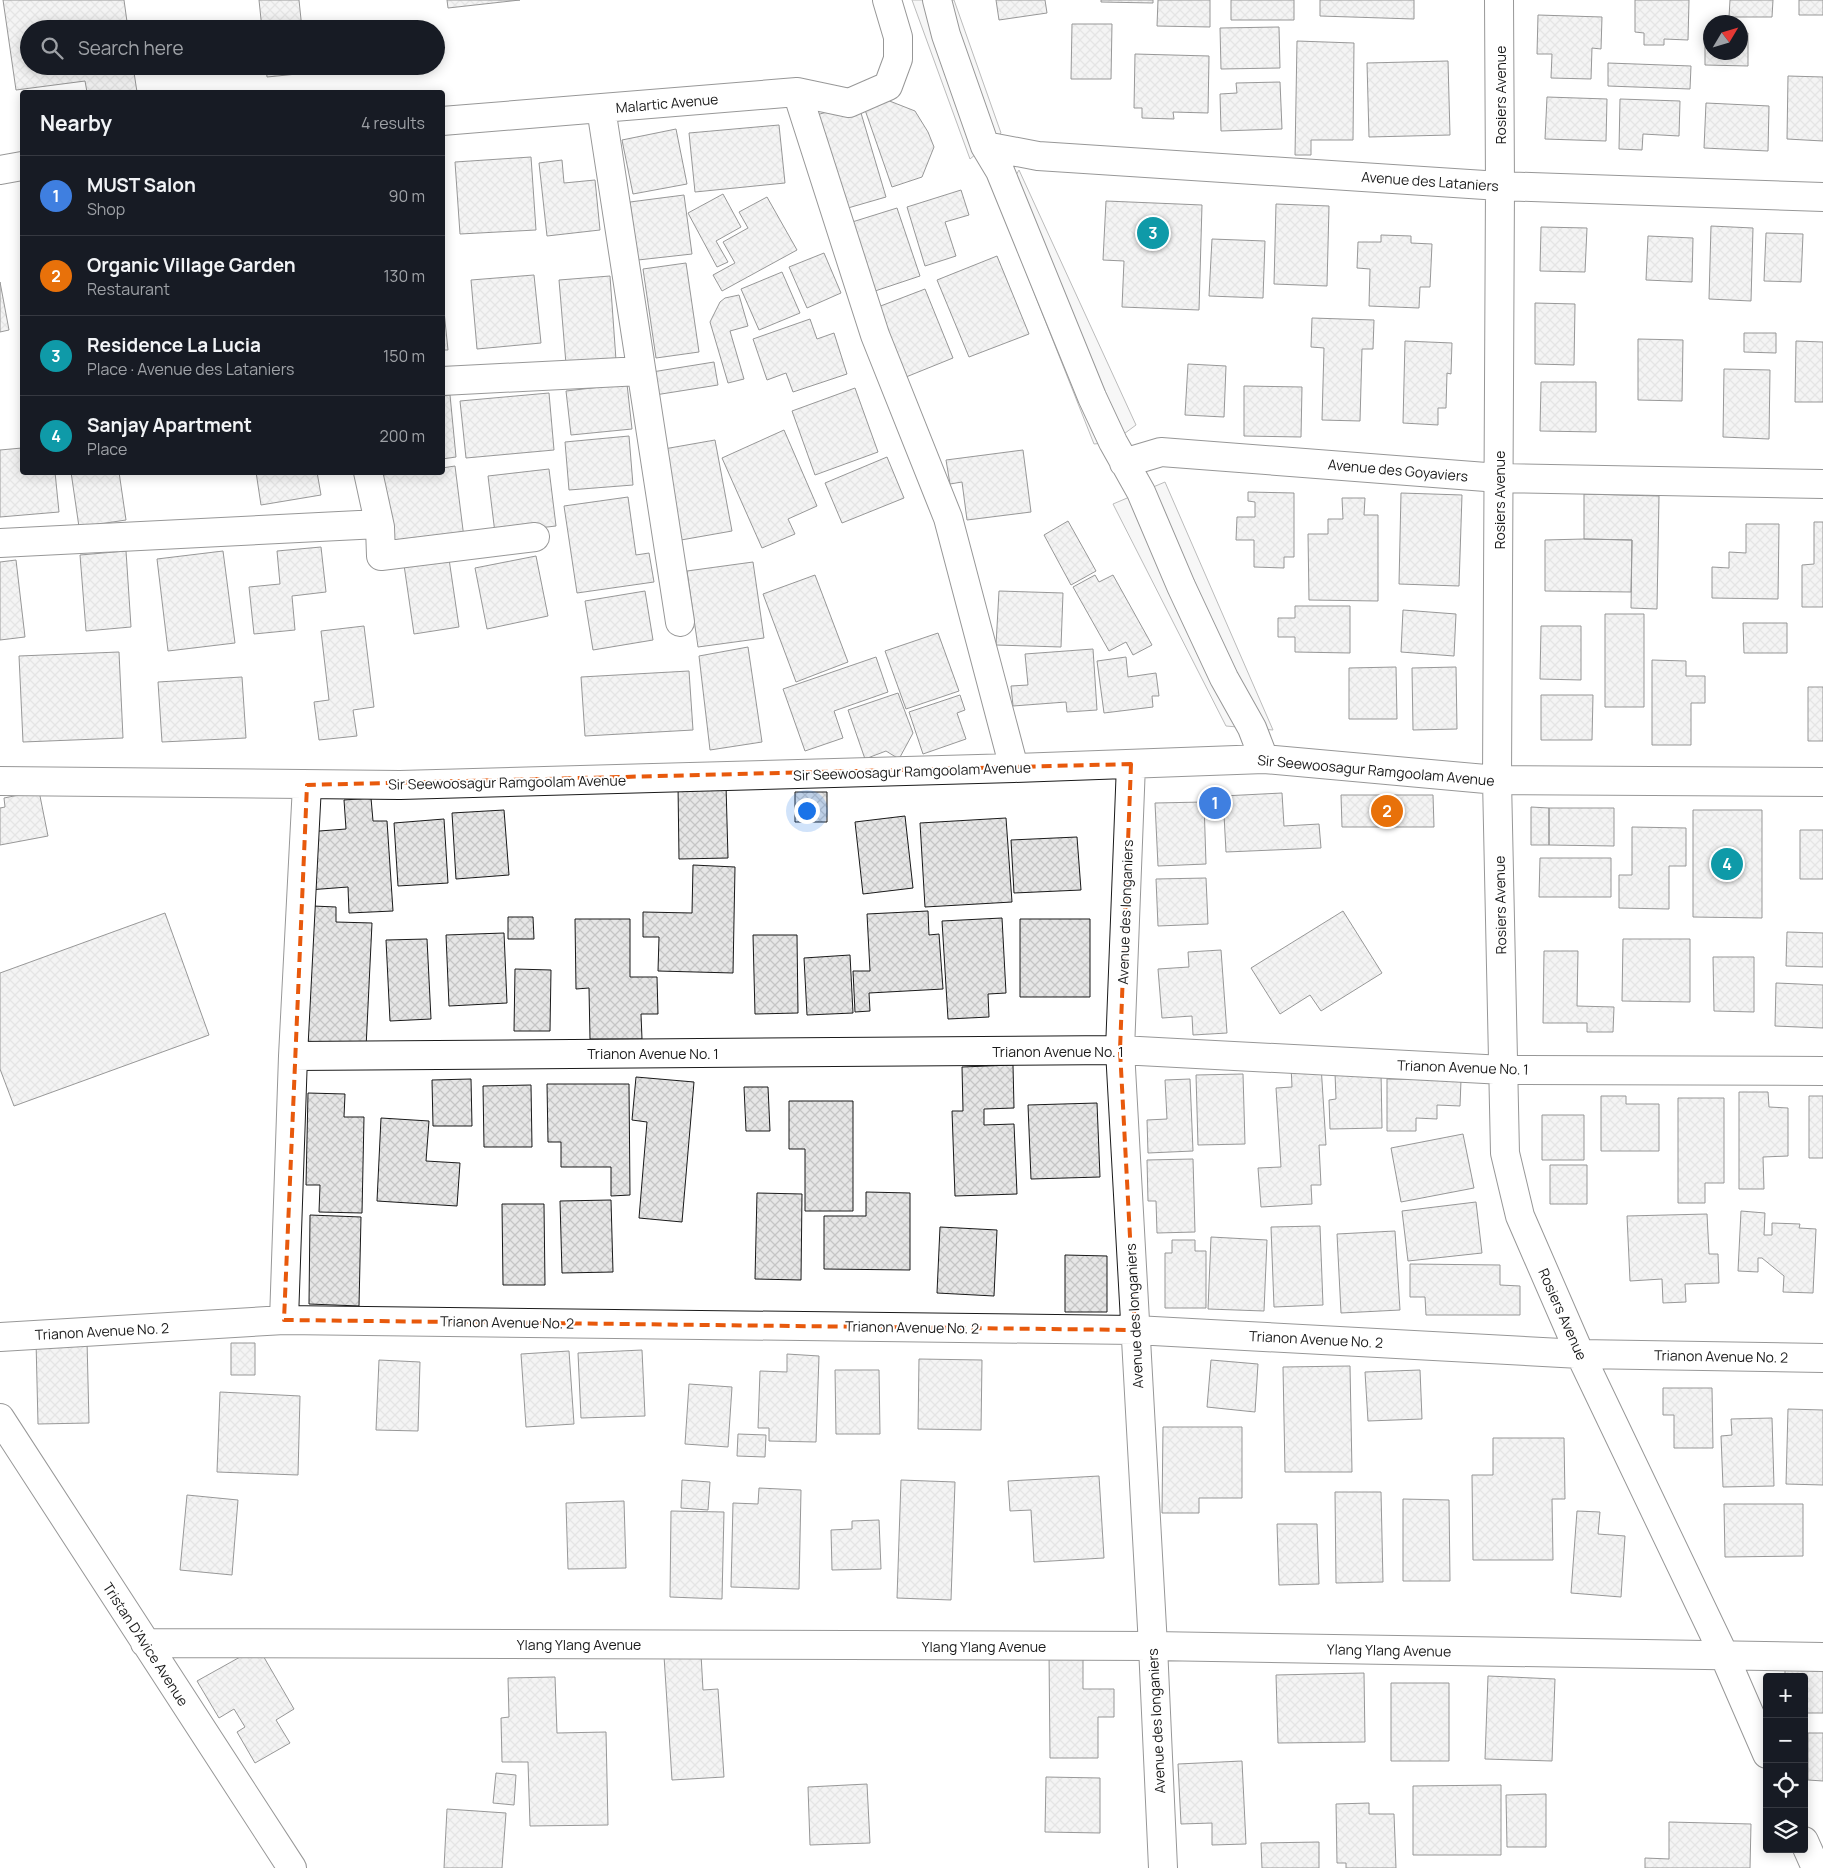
<!DOCTYPE html>
<meta charset="utf-8">
<style>
:root{--surface:#171b24;--page:#242831;--text:#f1f3f6;--muted:#9ea1a6;--line:#363941;--accent:#d93025}
body{margin:0;font-family:Manrope,sans-serif;background:var(--page);color:var(--text)}
.controls{position:absolute;right:15px;bottom:15px;display:grid;overflow:hidden;border-radius:5px;box-shadow:0 2px 12px #0003}
.controls button{width:45px;height:45px;display:grid;place-items:center;padding:0;border:0;border-bottom:1px solid var(--line);background:var(--surface);color:var(--text);font:25px sans-serif}
.compass{position:absolute;left:1703px;top:15px;width:45px;height:45px;border-radius:50%;background:var(--surface);box-shadow:0 2px 12px #0003;rotate:52deg}
.you{position:absolute;left:806px;top:810px;width:18px;height:18px;margin:-12px;border:4px solid #fff;border-radius:50%;background:#1a73e8;box-shadow:0 0 0 8px #1a73e833}
.badge{display:grid;place-items:center;width:32px;height:32px;border-radius:50%;background:var(--accent);color:#fff;font-size:16px;font-weight:700}
.pin{position:absolute;translate:-50% -50%;border:2px solid #fff;box-shadow:0 1px 5px #0006}
.list{margin:0;padding:0;list-style:none}
h2{display:flex;justify-content:space-between;align-items:center;height:65px;margin:0;padding:0 20px;font-size:21px}
h2 small{font-size:16px;font-weight:400;color:var(--muted)}
.list li{display:grid;grid-template-columns:32px 1fr auto;gap:15px;align-items:center;box-sizing:border-box;height:80px;padding:0 20px;border-top:1px solid var(--line)}
.list b{display:block;font-size:19px;white-space:nowrap}
.list p{margin:0;font-size:16px;white-space:nowrap;color:var(--muted)}
.list em{font-size:16px;font-style:normal;color:var(--muted)}
.icon{flex:none;width:28px;height:28px;fill:none;stroke:currentColor;stroke-width:2;stroke-linecap:round;stroke-linejoin:round}
.map{position:relative;flex:none;width:1823px;height:1868px;overflow:hidden}
.search{position:absolute;background:var(--surface);box-shadow:0 2px 12px #0003;left:20px;top:20px;width:425px;height:55px;display:flex;align-items:center;gap:12px;box-sizing:border-box;padding:0 18px;border-radius:28px;color:var(--muted);font-size:19px}
.panel{position:absolute;background:var(--surface);box-shadow:0 2px 12px #0003;left:20px;top:90px;width:425px;height:385px;border-radius:5px}
.map>svg:first-child{display:block}
.parking{fill:#ededed;stroke:#6a6a6a}
.building{fill:url(#building-cross-hatch);stroke:#1a1a1a}
.lines{fill:none;stroke-linecap:round;stroke-linejoin:round}
.street-casing{stroke:#1a1a1a;stroke-width:30}
.street{stroke:#fff;stroke-width:28}
.marked{fill:none;stroke:#e8590c;stroke-width:4;stroke-dasharray:10 6;stroke-linejoin:round}
.labels{text-anchor:middle;dominant-baseline:central;stroke-width:4;stroke-linejoin:round;paint-order:stroke}
.street-label{font-size:14px;fill:#1a1a1a;stroke:#fff}
</style>
<div class="map">
<svg width="1823" height="1868" viewBox="0 0 1823 1868">
<defs>
<pattern id="building-cross-hatch" width="8" height="8" patternUnits="userSpaceOnUse" patternTransform="scale(1.25)"><rect width="8" height="8" fill="#e6e6e6"/><path d="M0 0l8 8M0 8l8-8" fill="none" stroke="#c5c5c5"/></pattern>
</defs>
<rect width="100%" height="100%" fill="#fff"/>
<path class="parking" d="M912,0H954L1001,133L970,159Z
M1019,170L1136,425L1113,442L1094,444L999,204Z
M1165,482L1273,730L1226,726L1113,504Z"/>
<path class="building" d="M3,0H124L128,29H29V66H133L137,92H87L85,81L16,90Z
M259,0H299L302,29H262Z
M447,0H520L448,8Z
M996,0H1045L1047,13L999,20Z
M1101,0H1153V3L1101,2Z
M1158,0H1210V27L1157,26Z
M1231,0H1294V20H1231Z
M1320,0H1414V19L1320,16Z
M1635,0H1689L1688,40L1664,39V45H1644V33L1635,32Z
M1730,0H1773L1772,17H1729Z
M1799,0H1823V15H1799Z
M1538,15L1602,17L1601,49L1592,48L1591,79L1551,78L1552,54H1537Z
M1072,24H1112L1111,79H1071Z
M1279,27L1280,68L1221,69L1220,28Z
M1740,33H1748V66L1705,65V42H1710V52H1740Z
M1297,41L1354,43L1353,140H1311V155H1295Z
M1135,54L1209,56L1208,113L1173,112L1174,119L1142,118V108H1134Z
M1448,61L1450,135L1369,137L1367,63Z
M1608,63L1691,66L1690,89L1608,86Z
M266,66H306L307,73L267,77Z
M1788,76L1823,77V141L1787,139Z
M1280,82L1282,129L1221,131L1220,94L1237,93L1236,83Z
M1547,97L1607,99L1606,141L1545,139Z
M1620,99L1680,101L1679,136L1643,134L1642,150L1619,149Z
M887,100L915,111L928,132L934,147L922,177L892,187L864,107Z
M858,103L886,197L841,210L813,116Z
M1706,103L1769,106L1768,151L1704,148Z
M779,125L785,183L695,192L689,133Z
M676,129L687,184L633,194L622,140Z
M531,157L536,230L460,234L455,162Z
M562,160L564,183L595,180L600,230L547,236L539,163Z
M961,190L969,215L945,222L956,256L925,266L907,207Z
M723,194L741,227L716,241L728,262L717,267L688,213Z
M684,195L692,254L638,260L630,202Z
M767,197L797,250L722,291L713,275L735,263L723,242L748,228L739,212Z
M1106,201L1202,205L1199,310L1122,307L1124,261L1103,260Z
M1276,204L1329,206L1327,286L1274,284Z
M897,208L920,276L872,292L849,223Z
M1711,226L1753,228L1751,301L1709,299Z
M1541,227L1587,228L1585,272L1540,271Z
M1766,233L1803,234L1801,282L1764,281Z
M1381,235L1411,236V243L1432,244L1430,287H1420L1419,308L1369,306L1370,269L1357,268L1358,242H1381Z
M1648,236L1693,238L1692,282L1646,280Z
M1212,239L1265,241L1263,298L1209,296Z
M824,253L841,293L807,308L789,267Z
M997,256L1029,334L969,357L937,280Z
M686,263L699,352L656,358L643,269Z
M782,272L800,313L759,330L741,289Z
M534,275L541,343L477,349L471,280Z
M610,276L616,360L566,364L559,280Z
M0,282L9,330L0,332Z
M925,289L953,358L906,377L878,307Z
M442,292L448,350H442Z
M739,295L748,326L730,331L744,379L728,383L710,322L720,302L725,298Z
M1535,303L1575,304L1574,365L1535,364Z
M1312,318L1374,320L1373,349H1362L1360,421L1322,420L1324,348L1311,347Z
M810,319L817,339L834,333L847,374L793,392L786,373L767,380L753,339Z
M1744,333H1776V353L1744,352Z
M1638,339L1683,340L1682,401L1638,400Z
M1405,341L1452,343L1451,374L1447,373L1446,408H1438V425L1403,423Z
M1796,341L1823,342V402H1795Z
M714,362L718,385L655,395L652,372Z
M1188,364L1226,366L1224,417L1185,415Z
M1724,369L1770,370L1769,439L1723,437Z
M1541,382H1596V432L1540,431Z
M627,384L632,429L571,435L566,391Z
M1244,386L1302,387L1301,437L1244,436Z
M855,388L878,452L815,475L792,411Z
M549,393L554,450L466,458L460,401Z
M450,395L456,457L442,459V396Z
M784,430L817,506L788,519L795,534L762,548L722,458Z
M629,436L633,485L569,490L565,442Z
M715,440L732,531L681,540L664,449Z
M22,448V472H55L59,512L0,517V450Z
M1023,450L1031,512L967,520L962,482L950,484L946,460Z
M887,457L904,498L842,523L825,483Z
M455,466L464,538L392,546L383,475L401,472H442V468Z
M549,469L556,526L495,533L488,476Z
M71,472H119L126,520L79,527Z
M256,472H317L321,495L261,505Z
M1248,492L1294,493V557H1284V568L1254,567V540H1236L1237,517H1255V502L1248,501Z
M1401,493L1462,495L1459,586L1399,584Z
M1584,494L1659,496L1657,609L1631,608L1632,540L1584,539Z
M628,497L636,555L649,553L654,582L577,593L564,506Z
M1342,498H1365L1364,515H1378V601L1309,600L1308,534H1328V519H1343Z
M1068,521L1096,571L1071,585L1044,535Z
M1814,522H1823V607H1802V565L1814,564Z
M1746,524H1779L1778,599L1712,598V567L1729,568V552L1746,553Z
M1584,539L1632,540L1631,592L1545,591V540Z
M321,547L326,592L292,596L295,630L254,634L249,587L280,584L277,551Z
M126,551L131,627L86,631L80,555Z
M223,551L235,643L168,651L157,559Z
M536,556L548,616L487,629L475,568Z
M449,559L459,627L414,634L404,565Z
M16,560L25,637L0,640V562Z
M753,562L764,638L698,647L687,571Z
M815,575L848,662L796,682L763,594Z
M1095,575L1099,582L1113,575L1152,645L1133,655L1126,642L1109,651L1073,587Z
M645,591L653,640L593,650L585,601Z
M999,591L1063,593L1061,647L996,645Z
M1295,606H1350V653L1295,652V637H1278V618H1295Z
M1403,610L1456,614L1454,656L1401,652Z
M1605,614H1644V707H1605Z
M1743,623H1787V653H1744Z
M364,626L374,707L353,710L357,736L319,740L314,702L329,700L321,631Z
M1541,626H1581V680L1540,679Z
M938,633L959,691L906,709L885,651Z
M748,647L762,742L710,750L699,656Z
M1093,649L1097,710L1067,712L1066,702L1013,706L1011,686L1028,685L1025,654Z
M119,652L123,738L23,742L19,656Z
M876,657L888,692L834,711L843,738L805,751L783,689Z
M1126,657L1128,677L1156,673L1159,696H1152L1153,707L1104,713L1097,661Z
M1652,660L1686,661V676H1705V703H1691V745H1652Z
M1396,667L1397,719H1349V668Z
M1456,667L1457,729L1413,730L1412,668Z
M689,671L693,730L585,736L581,677Z
M242,677L246,738L162,742L158,682Z
M1808,687H1823V741H1808Z
M898,693L913,733L899,759L886,751L865,759L848,710Z
M960,695L965,710L957,713L966,739L923,754L909,712Z
M1541,695H1593L1592,740H1541Z
M678,785H726L728,858L679,859Z
M39,791L48,836L0,845V808L5,807L4,798Z
M795,792H827V822H795Z
M1282,793L1284,826L1319,824L1321,848L1226,852L1223,796Z
M1341,795H1433L1434,827H1342Z
M371,798L373,821H387L393,911L349,913L348,887L308,890L306,832L346,829L344,800Z
M1204,802L1206,864L1158,866L1155,803Z
M1531,807L1549,808V845H1531Z
M1549,808H1614V846L1549,845Z
M504,810L509,875L456,879L452,813Z
M1693,810H1762V918L1693,917Z
M905,816L913,888L863,894L855,822Z
M1006,818L1012,902L925,907L920,823Z
M444,819L448,883L398,886L394,823Z
M1632,827L1686,828V866H1669V909L1619,908V875H1632Z
M1800,830H1823V879H1800Z
M1077,837L1081,890L1014,893L1011,840Z
M1540,858H1611V897H1539Z
M693,865L735,867L733,973L658,971L659,937H643V912L692,913Z
M1206,878L1208,924L1158,926L1156,879Z
M313,906L336,907V922L372,923L366,1048L306,1045Z
M928,911L929,935L939,934L943,989L869,993L870,1011L855,1012L853,971H870L867,914Z
M1343,911L1382,973L1321,1011L1310,995L1280,1014L1251,968Z
M165,913L209,1035L14,1106L0,1069V973Z
M508,917H533L534,939H508Z
M1002,918L1006,993L988,994L989,1017L948,1019L942,921Z
M575,919H630V977H657L658,1014H641L642,1039H590L589,988L576,989Z
M1020,919H1090V997H1020Z
M1787,932L1823,933V967L1786,966Z
M504,933L507,1003L449,1006L446,935Z
M753,935H797L798,1013L755,1014Z
M427,939L431,1019L390,1021L386,940Z
M1623,939H1690V1002L1622,1001Z
M1221,950L1227,1033L1193,1035L1192,1016L1162,1018L1158,969L1189,967L1188,952Z
M1544,951H1578L1577,1006L1614,1007L1613,1032H1587V1023H1543Z
M850,955L853,1013L807,1015L804,958Z
M1713,957H1754V1012L1714,1011Z
M515,969L551,970L550,1031H514Z
M1776,983L1823,985V1028L1775,1026Z
M1013,1065L1014,1108L984,1109V1125L1014,1124L1017,1194L955,1196L952,1111H963L962,1067Z
M1321,1065L1326,1145H1319L1321,1185H1311L1312,1204L1261,1207L1258,1168L1281,1167L1276,1088L1292,1087L1291,1066Z
M1381,1072L1382,1128L1330,1129L1329,1100L1336,1099L1335,1073Z
M1243,1074L1245,1144L1198,1145L1196,1075Z
M636,1077L694,1082L682,1222L639,1218L647,1122L632,1120Z
M471,1079L472,1126H433L432,1080Z
M1190,1079L1193,1151L1148,1153L1147,1120L1167,1119L1165,1080Z
M1387,1079L1461,1080L1460,1106L1437,1105V1119L1416,1118V1131H1387Z
M547,1084H629L630,1195L611,1196V1167H561V1142H548Z
M531,1085L532,1147H484L483,1086Z
M744,1087H768L770,1131H746Z
M1739,1092H1768L1769,1107L1788,1108V1156L1763,1157L1764,1189H1739Z
M308,1093L345,1094L344,1117H364L362,1213L319,1212L320,1185H306Z
M1601,1096H1626V1104H1659V1151H1601Z
M1809,1096H1823V1158H1809Z
M1678,1098H1724V1183H1705V1203H1678Z
M789,1101H853V1211H805V1149H789Z
M1097,1103L1100,1177L1031,1179L1028,1105Z
M1542,1115H1584V1160H1542Z
M381,1118L429,1121L426,1161L460,1163L457,1206L377,1201Z
M1463,1134L1474,1188L1401,1202L1391,1148Z
M1193,1159L1195,1232L1157,1233L1156,1201H1148L1147,1160Z
M1550,1165H1587V1204H1550Z
M866,1192L910,1193V1270L824,1269V1216H866Z
M757,1193L802,1194L801,1280L755,1279Z
M611,1200L613,1272L562,1273L560,1201Z
M1476,1202L1482,1253L1408,1261L1402,1211Z
M502,1204H544L545,1285H503Z
M1741,1211L1765,1213L1764,1235H1772V1223L1800,1224L1799,1228L1816,1229L1813,1293L1783,1292L1784,1276L1762,1258H1758V1272L1738,1271Z
M1707,1214L1709,1254H1718L1719,1283L1685,1284L1686,1302L1663,1303L1662,1279L1630,1281L1627,1216Z
M310,1215L361,1217L359,1306L309,1304Z
M1320,1226L1323,1305L1274,1307L1271,1227Z
M940,1227L997,1230L994,1296L937,1293Z
M1395,1231L1400,1310L1341,1313L1337,1234Z
M1211,1237L1267,1240L1264,1311L1208,1309Z
M1172,1240H1195V1251H1206V1308H1165V1253H1172Z
M1065,1255L1107,1256V1312H1065Z
M1410,1264L1500,1265V1285L1520,1286V1315H1426L1425,1297H1410Z
M87,1340L89,1423L38,1424L36,1341Z
M231,1343H255V1375H231Z
M642,1350L645,1416L581,1418L578,1353Z
M569,1351L574,1424L526,1427L521,1354Z
M787,1354L819,1356L816,1442L769,1441V1428H758L760,1371L787,1372Z
M919,1359L982,1360L981,1430L918,1429Z
M379,1360L420,1362L418,1431L376,1430Z
M1211,1360L1258,1364L1255,1412L1207,1407Z
M1350,1366L1352,1472H1285L1283,1367Z
M835,1370H879L880,1434H836Z
M1420,1370L1422,1419L1368,1421L1365,1372Z
M689,1384L732,1387L728,1447L685,1444Z
M1663,1388H1712L1713,1448H1674V1415H1663Z
M220,1392L300,1396L298,1475L217,1472Z
M1788,1409L1823,1410V1485L1786,1484Z
M1772,1418L1774,1486L1723,1487L1721,1436L1732,1435L1731,1419Z
M1163,1427H1242V1498H1199V1513H1162Z
M738,1434L766,1435L765,1457L737,1456Z
M1493,1438H1564L1565,1499H1552L1553,1560H1473L1472,1475H1493Z
M1099,1476L1104,1558L1034,1562L1031,1510L1010,1511L1008,1481Z
M682,1480L710,1482L708,1510L681,1508Z
M901,1480L955,1482L951,1600L897,1598Z
M759,1488L801,1490L799,1589L731,1587L733,1503L758,1504Z
M1335,1492H1381L1383,1582L1336,1583Z
M187,1495L238,1500L232,1575L180,1570Z
M1403,1499L1449,1500L1450,1581H1403Z
M624,1501L626,1568L568,1569L566,1503Z
M1724,1504H1803V1556L1725,1557Z
M671,1511L724,1512L722,1599L670,1597Z
M1577,1511L1600,1512L1598,1534L1625,1536L1621,1597L1571,1593Z
M879,1520L881,1569L832,1570L831,1530L852,1529V1521Z
M1277,1524H1317L1319,1584L1279,1585Z
M258,1647L294,1709L276,1720L290,1743L255,1763L237,1732L245,1727L234,1709L219,1718L197,1681Z
M1083,1651V1689H1114V1717H1098V1758H1050L1049,1652Z
M701,1654L703,1690L718,1689L724,1777L672,1780L664,1656Z
M1785,1670L1823,1671V1713H1804V1677H1785Z
M1364,1673L1365,1742L1278,1743L1276,1675Z
M1488,1676L1555,1679L1552,1761L1485,1759Z
M555,1677L557,1733L606,1732L608,1825L530,1826L528,1762H502L501,1718L509,1717L508,1678Z
M1391,1683H1449V1761H1391Z
M1808,1733H1823V1781L1808,1780Z
M1242,1761L1246,1844L1212,1845V1823L1181,1824L1178,1764Z
M496,1773L516,1775L514,1805L493,1803Z
M1046,1777L1100,1778V1833L1045,1832Z
M867,1784L870,1843L810,1845L808,1787Z
M1501,1785V1855H1413V1786Z
M1546,1794V1847H1507L1506,1795Z
M1369,1803V1814H1394L1396,1868H1346V1863H1337L1336,1804Z
M447,1809L506,1813L502,1868H444Z
M1669,1822L1751,1824L1750,1868H1645V1858L1669,1859Z
M1319,1842V1868H1262L1261,1843Z"/>
<g class="lines">
<defs>
<path id="street" d="M937,0L946,35L985,146L1000,171L1092,397L1113,442L1141,492L1181,586L1224,678L1252,728L1264,759
M1499,0L1500,186L1497,780L1505,1153L1520,1216L1580,1354L1724,1655L1767,1754
M797,92L875,335L948,518L1014,768
M601,108L680,622
M442,121L797,92L849,103L888,86L898,59V37L887,0
M985,146L1038,156L1500,186L1823,197
M0,170L22,166
M442,381L641,371
M1124,463L1161,452L1499,478L1823,484
M368,472L380,527L381,556L535,537
M0,543L379,524
M1131,764L1120,1050L1153,1646L1163,1868
M0,781L400,785L1014,768L1264,759L1497,780L1823,782
M293,1056L1120,1050L1504,1070L1823,1071
M284,1320L293,1056L307,785
M0,1337L284,1320L1135,1330L1580,1354L1823,1358
M0,1418L292,1868
M145,1643L1153,1646L1823,1657
M1804,1841L1816,1868"/>
</defs>
<use href="#street" class="street-casing"/>
<use href="#street" class="street"/>
</g>
<path d="M0 0H1823V1868H0ZM1131,764L1120,1050L1135,1330L284,1320L307,785Z" fill="#fff" fill-opacity=".55" fill-rule="evenodd"/>
<path class="marked" d="M1131,764L1120,1050L1135,1330L284,1320L307,785Z"/>
<g class="labels">
<g class="street-label">
<text transform="translate(1500 95) rotate(-90)">Rosiers Avenue</text>
<text transform="translate(667 103) rotate(-5)">Malartic Avenue</text>
<text transform="translate(1430 181) rotate(4)">Avenue des Lataniers</text>
<text transform="translate(1398 470) rotate(5)">Avenue des Goyaviers</text>
<text transform="translate(1499 500) rotate(-90)">Rosiers Avenue</text>
<text transform="translate(1376 770) rotate(5)">Sir Seewoosagur Ramgoolam Avenue</text>
<text transform="translate(912 771) rotate(-2)">Sir Seewoosagur Ramgoolam Avenue</text>
<text transform="translate(507 782) rotate(-1)">Sir Seewoosagur Ramgoolam Avenue</text>
<text transform="translate(1500 905) rotate(-91)">Rosiers Avenue</text>
<text transform="translate(1125 912) rotate(-88)">Avenue des longaniers</text>
<text x="1058" y="1051">Trianon Avenue No. 1</text>
<text x="653" y="1053">Trianon Avenue No. 1</text>
<text transform="translate(1463 1067) rotate(2)">Trianon Avenue No. 1</text>
<text transform="translate(1563 1314) rotate(66)">Rosiers Avenue</text>
<text transform="translate(1134 1316) rotate(-93)">Avenue des longaniers</text>
<text transform="translate(507 1322) rotate(1)">Trianon Avenue No. 2</text>
<text transform="translate(912 1327) rotate(1)">Trianon Avenue No. 2</text>
<text transform="translate(102 1331) rotate(-3)">Trianon Avenue No. 2</text>
<text transform="translate(1316 1339) rotate(3)">Trianon Avenue No. 2</text>
<text transform="translate(1721 1356) rotate(1)">Trianon Avenue No. 2</text>
<text transform="translate(146 1644) rotate(57)">Tristan D'Avice Avenue</text>
<text x="579" y="1644">Ylang Ylang Avenue</text>
<text x="984" y="1646">Ylang Ylang Avenue</text>
<text transform="translate(1389 1650) rotate(1)">Ylang Ylang Avenue</text>
<text transform="translate(1156 1721) rotate(-93)">Avenue des longaniers</text>
</g>
</g>
</svg>
<div class="controls">
<button>+</button>
<button>−</button>
<button><svg class="icon" aria-label="locate" viewBox="0 0 24 24"><circle cx="12" cy="12" r="6"/><path d="M12 2v4M12 18v4M2 12h4M18 12h4"/></svg></button>
<button><svg class="icon" aria-label="layers" viewBox="0 0 24 24"><path d="M12 4l9 5-9 5-9-5zM3 14l9 5 9-5"/></svg></button>
</div>
<svg class="compass" viewBox="-18 -18 36 36"><path d="M0-13l5 13h-10z" fill="#e53935"/><path d="M0 13l5-13h-10z" fill="#9ea1a6"/></svg>
<div class="you"></div>
<div class="pin badge" style="left:1215px;top:803px;background:#3f7fe0">1</div>
<div class="pin badge" style="left:1387px;top:811px;background:#e8710a">2</div>
<div class="pin badge" style="left:1153px;top:233px;background:#0f9aa8">3</div>
<div class="pin badge" style="left:1727px;top:864px;background:#0f9aa8">4</div>
<div class="search"><svg class="icon" aria-label="search" viewBox="0 0 24 24"><circle cx="10" cy="10" r="6"/><path d="M15 15l6 6"/></svg>Search here</div>
<section class="panel">
<h2>Nearby<small>4 results</small></h2>
<ul class="list">
<li><span class="badge" style="background:#3f7fe0">1</span><div><b>MUST Salon</b><p>Shop</p></div><em>90 m</em></li>
<li><span class="badge" style="background:#e8710a">2</span><div><b>Organic Village Garden</b><p>Restaurant</p></div><em>130 m</em></li>
<li><span class="badge" style="background:#0f9aa8">3</span><div><b>Residence La Lucia</b><p>Place · Avenue des Lataniers</p></div><em>150 m</em></li>
<li><span class="badge" style="background:#0f9aa8">4</span><div><b>Sanjay Apartment</b><p>Place</p></div><em>200 m</em></li>
</ul>
</section>
</div>
